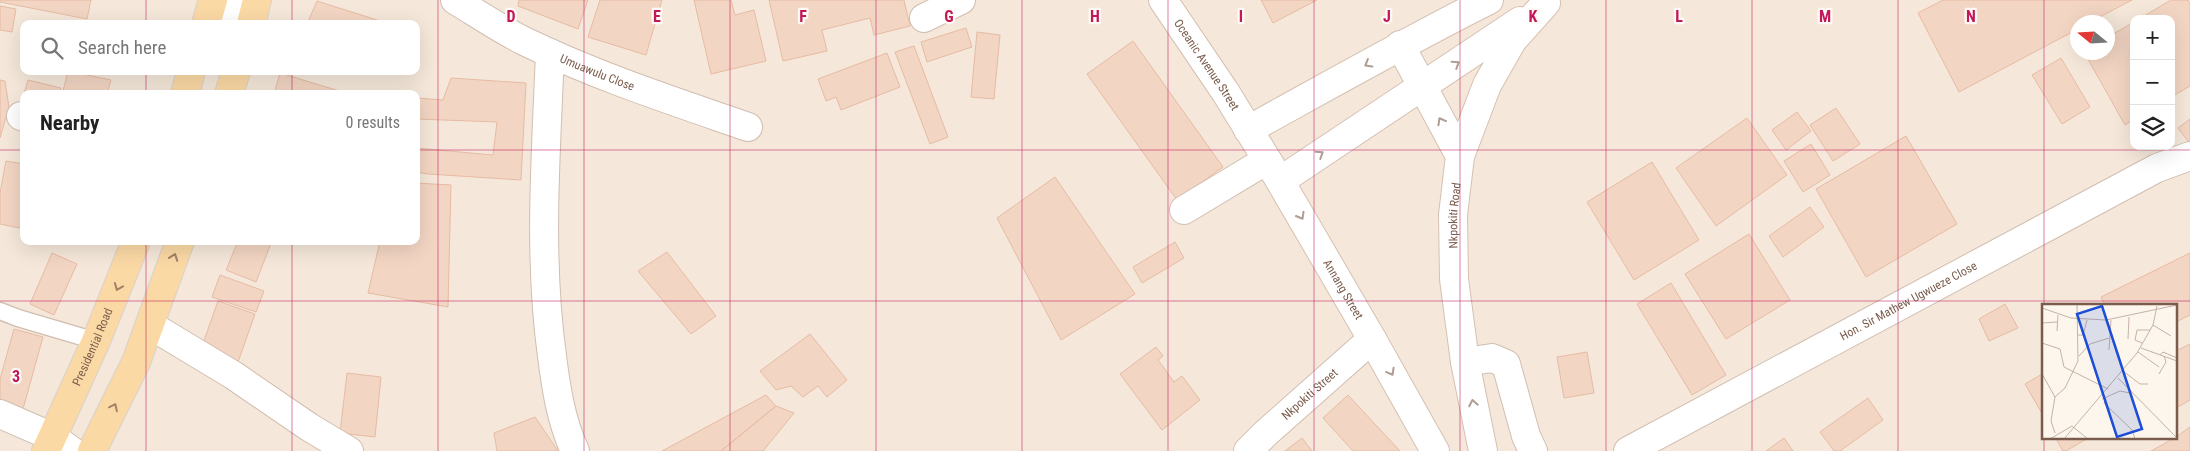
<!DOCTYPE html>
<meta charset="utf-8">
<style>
:root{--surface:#fff;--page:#f2f2f2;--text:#222;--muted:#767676;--line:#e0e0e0}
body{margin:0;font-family:"Roboto Condensed",sans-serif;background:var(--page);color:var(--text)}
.controls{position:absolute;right:15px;top:15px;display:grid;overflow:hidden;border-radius:10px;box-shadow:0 5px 20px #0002}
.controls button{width:45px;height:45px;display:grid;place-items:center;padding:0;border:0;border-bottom:1px solid var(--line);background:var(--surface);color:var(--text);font:25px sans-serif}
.compass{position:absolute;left:2070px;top:15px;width:45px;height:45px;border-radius:50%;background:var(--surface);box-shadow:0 5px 20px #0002;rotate:288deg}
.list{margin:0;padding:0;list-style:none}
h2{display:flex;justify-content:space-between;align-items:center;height:65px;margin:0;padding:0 20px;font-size:21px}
h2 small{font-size:16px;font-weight:400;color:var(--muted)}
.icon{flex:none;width:28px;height:28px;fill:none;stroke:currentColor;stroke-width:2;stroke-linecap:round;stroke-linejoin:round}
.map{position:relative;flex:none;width:2190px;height:451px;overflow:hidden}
.search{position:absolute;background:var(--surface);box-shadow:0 5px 20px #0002;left:20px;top:20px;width:400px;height:55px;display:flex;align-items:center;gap:12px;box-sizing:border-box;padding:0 18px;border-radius:10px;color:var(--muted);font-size:19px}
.panel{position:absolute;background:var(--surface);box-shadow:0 5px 20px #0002;left:20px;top:90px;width:400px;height:155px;border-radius:10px}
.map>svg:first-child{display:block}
.residential{fill:#f5e8da;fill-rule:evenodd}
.building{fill:#f3d5c3;stroke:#e6bba3}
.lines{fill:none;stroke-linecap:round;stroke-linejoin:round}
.service-casing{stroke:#d1beb0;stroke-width:19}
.minor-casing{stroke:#d1beb0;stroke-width:30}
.tertiary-casing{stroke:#d1beb0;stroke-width:30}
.secondary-casing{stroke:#d6c0b0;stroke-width:30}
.primary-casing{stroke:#dad1cd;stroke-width:30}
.service{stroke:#fff;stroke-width:16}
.minor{stroke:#fff;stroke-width:28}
.tertiary{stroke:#fff;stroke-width:28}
.secondary{stroke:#fff;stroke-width:28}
.primary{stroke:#fbd9a5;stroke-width:28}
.oneway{stroke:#af9d94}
.oneway2{stroke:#a18267}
.grid{fill:none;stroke:#c2185b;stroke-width:1;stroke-opacity:0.55}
.labels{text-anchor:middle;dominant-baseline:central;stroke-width:4.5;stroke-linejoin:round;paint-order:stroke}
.street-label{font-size:12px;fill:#7a5c4d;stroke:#fffaf3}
.inset-road{fill:none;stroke:#c5b3a7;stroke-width:1}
.view{fill:#1d4ed8;fill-opacity:0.15;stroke:#1d4ed8;stroke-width:2.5}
.inset-edge{fill:none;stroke:#7a5c4d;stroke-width:2.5}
.grid-label{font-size:16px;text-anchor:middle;font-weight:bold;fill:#c2185b;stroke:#fffaf3;stroke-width:4.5;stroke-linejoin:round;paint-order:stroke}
</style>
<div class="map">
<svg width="2190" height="451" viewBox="0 0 2190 451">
<rect width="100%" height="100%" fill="#fdf6ec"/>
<path class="residential" d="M0,0H2190V451H0ZM2134,19H2171V146H2134ZM2078,22H2108V52H2078ZM24,24H416V71H24ZM24,94H416V241H24ZM2044,305H2176V437H2044Z"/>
<path class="building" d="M0,0H91L87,19L0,2Z
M519,0H588L578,29L518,6Z
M600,0H662L646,55L588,37Z
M694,0H731L735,15L754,10L766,61L711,74Z
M769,0H904L910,26L874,35L870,18L822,30L827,51L783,61Z
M1261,0H1317L1273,23Z
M1943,0H2132L2090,22H2078V29L1959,92L1918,13Z
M2171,0H2188L2190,4V86L2171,97V19H2139Z
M317,1L380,21L379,24H307Z
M0,6L16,9L12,32L0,30Z
M2134,22V119L2125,125L2084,52H2108V37Z
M966,28L972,47L927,62L921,42Z
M977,32L1000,35L994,99L971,97Z
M1133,41L1223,167L1177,200L1087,74Z
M914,46L948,137L930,144L895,52Z
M887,53L900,87L841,110L836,97L826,101L818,79Z
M2061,58L2090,107L2062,124L2032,75Z
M68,71L111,80L107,94H74L63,91Z
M280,73L346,93L354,94H274Z
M451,78L526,83L521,180L428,174L416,172V148L493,155L497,122L416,119V98L443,100Z
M0,80L5,81L9,107L0,138Z
M28,80L61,88L59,94H24Z
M1836,108L1860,144L1833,161L1810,125Z
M1797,112L1811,131L1786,150L1772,130Z
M1747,118L1787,175L1716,226L1676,168Z
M2190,119V144L2178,128Z
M1906,136L1957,224L1866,277L1816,189Z
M1811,144L1830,175L1803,192L1784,161Z
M6,161L24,164V229L0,224V193Z
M1652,162L1699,240L1634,280L1587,202Z
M1055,177L1135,294L1061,340L997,218Z
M416,183L451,185L448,307L368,293L380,241H416Z
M1810,207L1824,227L1783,257L1769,236Z
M1749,234L1790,300L1726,339L1685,274Z
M238,241H272L256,282L226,270Z
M1175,242L1184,258L1142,283L1133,267Z
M667,252L716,316L691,334L638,271Z
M52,253L77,264L54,315L30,304Z
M2190,253V315L2176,322V305H2105L2101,297Z
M220,275L264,291L256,312L212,297Z
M1671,283L1726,375L1692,395L1637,304Z
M218,301L255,314L238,362L201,349Z
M2005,304L2018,328L1989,341L1979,319Z
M14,329L43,337L23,409L0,403V379Z
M810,334L847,380L827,397L818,386L803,397L791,386L776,390L760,371Z
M2190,344V400L2176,408V351Z
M1156,347L1163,356L1158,360L1174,382L1182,376L1200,400L1162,430L1120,374Z
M1587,352L1594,393L1564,398L1557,357Z
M347,373L381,377L375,437L340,433Z
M2044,373V417L2025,384Z
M766,395L776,406L721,451H662Z
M1348,395L1400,451H1353L1323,418Z
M1868,398L1883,420L1840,451H1834L1820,432Z
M776,406L794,413L763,451H721Z
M535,417L558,451H497L494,433Z
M2190,427V451H2151L2176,437Z
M2055,437H2090L2066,451H2063Z
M1302,438L1312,451H1285Z
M1784,438L1793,451H1766Z"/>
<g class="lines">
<defs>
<path id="service" d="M0,311L18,318L96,341"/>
<g id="minor">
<path id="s1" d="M455,0C478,14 500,29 524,41C596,76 673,101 748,127"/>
<path d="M924,18L961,0"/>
<path d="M550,53C546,154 538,255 552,356C556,388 561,421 575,451"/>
<path d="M21,116L24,117"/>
<path d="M1184,210L1267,160"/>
<path d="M150,325L233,375L309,427L349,451"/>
<path d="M1465,362L1492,358L1506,364L1526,436L1533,451"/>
<path d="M0,414L53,437L72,451"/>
<path id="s2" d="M1248,451L1266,433L1372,339"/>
<path id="s3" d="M1628,451L2157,168L2190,156"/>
</g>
<path id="tertiary" d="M212,5L253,17"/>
<g id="secondary">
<path id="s4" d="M1163,0L1226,93L1280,181L1372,339L1435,451"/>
<path d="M1400,45L1460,156"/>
<path d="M1248,130C1328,86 1407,41 1489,0"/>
<path d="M1280,181L1520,21"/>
<path id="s5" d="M1483,451L1465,362L1454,279L1453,215L1460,156L1487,85L1512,41L1546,3"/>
</g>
<g id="primary">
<path d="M206,24L213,0"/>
<path d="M251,24L257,0"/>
<path d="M185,94L191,71"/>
<path d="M229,94L236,71"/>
<path id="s6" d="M46,451L96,341L136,241"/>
<path d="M92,451L136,362L180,241"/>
</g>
</defs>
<use href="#service" class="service-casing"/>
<use href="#minor" class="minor-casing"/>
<use href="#tertiary" class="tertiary-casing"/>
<use href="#secondary" class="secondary-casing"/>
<use href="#primary" class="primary-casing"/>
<use href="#service" class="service"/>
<use href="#minor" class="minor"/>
<use href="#tertiary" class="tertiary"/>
<use href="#secondary" class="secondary"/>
<use href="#primary" class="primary"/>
</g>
<defs><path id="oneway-chevron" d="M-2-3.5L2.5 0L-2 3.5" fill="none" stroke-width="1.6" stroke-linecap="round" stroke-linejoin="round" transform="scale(1.25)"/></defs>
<g class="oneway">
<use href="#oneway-chevron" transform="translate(1368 64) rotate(149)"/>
<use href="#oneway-chevron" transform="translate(1456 64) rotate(-33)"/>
<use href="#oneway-chevron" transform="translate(1441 121) rotate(-119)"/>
<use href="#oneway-chevron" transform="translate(1320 154) rotate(-33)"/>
<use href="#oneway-chevron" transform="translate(1301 216) rotate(60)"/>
<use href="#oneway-chevron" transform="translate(1391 372) rotate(61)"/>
<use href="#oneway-chevron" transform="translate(1473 403) rotate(-100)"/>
</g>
<g class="oneway2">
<use href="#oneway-chevron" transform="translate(174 257) rotate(-70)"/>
<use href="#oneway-chevron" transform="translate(118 287) rotate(112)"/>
<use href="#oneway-chevron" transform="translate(114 407) rotate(-64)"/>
</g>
<path class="grid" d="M146,0V24M292,0V24M438,0V451M584,0V451M730,0V451M876,0V451M1022,0V451M1168,0V451M1314,0V451M1460,0V451M1606,0V451M1752,0V451M1898,0V451M2044,0V305M146,71V94M292,71V94M0,150H24M416,150H2190M146,241V451M292,241V451M0,301H2190M2044,437V451"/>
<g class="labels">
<g class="street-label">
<text stroke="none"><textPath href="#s4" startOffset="78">Oceanic Avenue Street</textPath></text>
<text stroke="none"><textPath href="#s1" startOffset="160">Umuawulu Close</textPath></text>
<text stroke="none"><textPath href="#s5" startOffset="238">Nkpokiti Road</textPath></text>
<text stroke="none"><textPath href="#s4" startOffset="341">Annang Street</textPath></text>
<text stroke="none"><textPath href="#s3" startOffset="318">Hon. Sir Mathew Ugwueze Close</textPath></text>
<text stroke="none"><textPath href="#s6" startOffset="114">Presidential Road</textPath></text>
<text stroke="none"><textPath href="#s2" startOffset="84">Nkpokiti Street</textPath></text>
</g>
</g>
<g transform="translate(2042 304)">
<rect width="135" height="135" fill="#fdf6ec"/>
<path class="inset-road" d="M0,4L29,14L64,16L135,1M0,19L15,18M111,21L129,32M15,27L16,11M36,31H41L45,16M86,35L87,13M0,39L18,45L22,63L66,85M100,39L93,36L95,26H108M99,44L135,57M67,46L69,16M96,48L117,63M118,51L121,48L135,54M37,52L48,40L67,34M81,67L98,80H106M0,70L13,93M117,70L124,58L122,52M76,74L135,134M13,93L23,84L36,57L35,0M60,95L78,87L88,89M64,95L62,99L90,126L93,135M13,129L9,117L13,93M8,135L30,122L46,135M22,135L95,49L111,21L115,2"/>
<path class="view" d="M60,2L100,125L75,133L35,10Z"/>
<rect width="135" height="135" class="inset-edge"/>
</g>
<g class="grid-label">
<text x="511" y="22">D</text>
<text x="657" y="22">E</text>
<text x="803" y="22">F</text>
<text x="949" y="22">G</text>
<text x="1095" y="22">H</text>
<text x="1241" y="22">I</text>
<text x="1387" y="22">J</text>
<text x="1533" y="22">K</text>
<text x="1679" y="22">L</text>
<text x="1825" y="22">M</text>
<text x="1971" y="22">N</text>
<text x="16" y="382">3</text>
</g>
</svg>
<div class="controls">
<button>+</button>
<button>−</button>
<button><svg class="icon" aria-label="layers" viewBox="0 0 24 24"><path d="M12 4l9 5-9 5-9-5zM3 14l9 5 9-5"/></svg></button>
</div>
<svg class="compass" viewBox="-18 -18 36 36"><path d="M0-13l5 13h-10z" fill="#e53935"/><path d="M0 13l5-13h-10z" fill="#767676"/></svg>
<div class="search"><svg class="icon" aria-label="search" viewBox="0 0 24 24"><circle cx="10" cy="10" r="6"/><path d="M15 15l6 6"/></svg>Search here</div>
<section class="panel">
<h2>Nearby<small>0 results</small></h2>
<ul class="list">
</ul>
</section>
</div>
